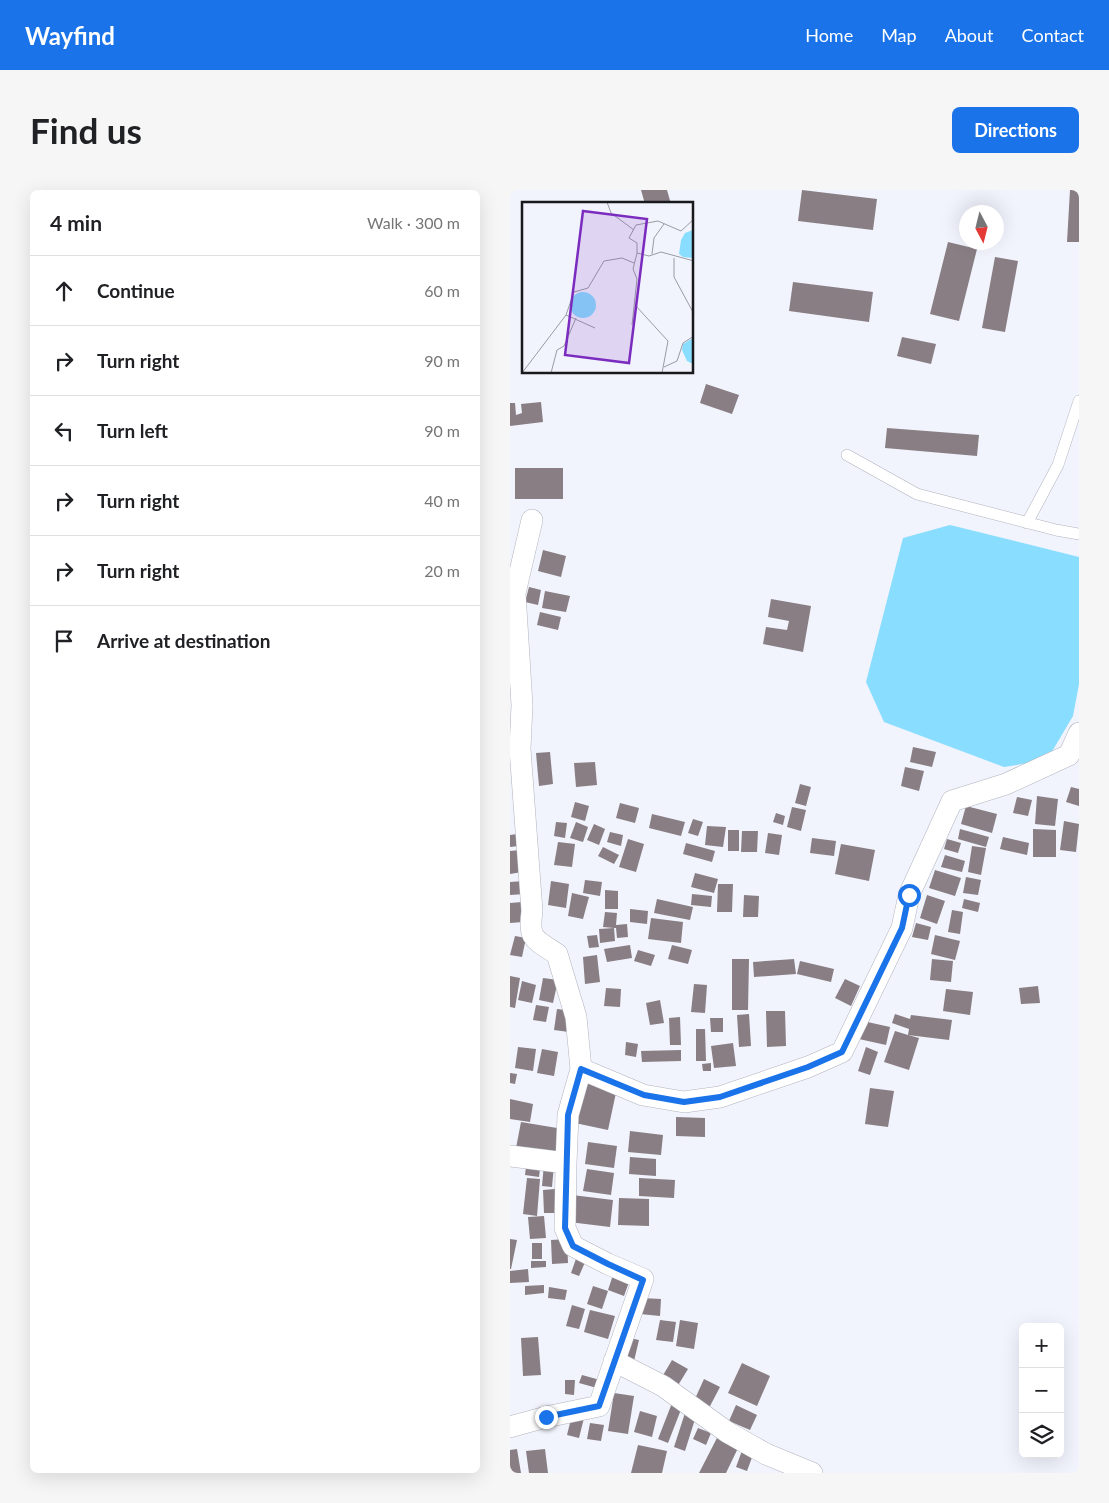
<!DOCTYPE html>
<meta charset="utf-8">
<style>
:root{--surface:#fff;--page:#f6f6f6;--text:#202124;--muted:#757577;--line:#e0e0e0;--accent:#1a73e8}
body{margin:0;font-family:Lato,sans-serif;background:var(--page);color:var(--text)}
.controls{position:absolute;right:15px;bottom:15px;display:grid;overflow:hidden;border-radius:8px;box-shadow:0 5px 20px #0002}
.controls button{width:45px;height:45px;display:grid;place-items:center;padding:0;border:0;border-bottom:1px solid var(--line);background:var(--surface);color:var(--text);font:25px sans-serif}
.compass{position:absolute;left:449px;top:15px;width:45px;height:45px;border-radius:50%;background:var(--surface);box-shadow:0 5px 20px #0002;rotate:173deg}
.stop{position:absolute;width:15px;height:15px;margin:-11px;border:4px solid #1a73e8;border-radius:50%;background:#fff}
.stop.end{background:#1a73e8;border-color:#fff;box-shadow:0 1px 5px #0008}
.list{margin:0;padding:0;list-style:none}
h2{display:flex;justify-content:space-between;align-items:center;height:65px;margin:0;padding:0 20px;font-size:21px}
h2 small{font-size:16px;font-weight:400;color:var(--muted)}
.list li{display:grid;grid-template-columns:32px 1fr auto;gap:15px;align-items:center;box-sizing:border-box;height:70px;padding:0 20px;border-top:1px solid var(--line)}
.list b{display:block;font-size:19px;white-space:nowrap}
.list em{font-size:16px;font-style:normal;color:var(--muted)}
.icon{flex:none;width:28px;height:28px;fill:none;stroke:currentColor;stroke-width:2;stroke-linecap:round;stroke-linejoin:round}
.map{position:relative;flex:none;width:569px;height:1283px;overflow:hidden;border-radius:8px}
header{display:flex;align-items:center;gap:30px;box-sizing:border-box;height:70px;padding:0 25px;background:var(--accent);color:#fff}
header strong{font-size:24px}
nav{display:flex;gap:28px;margin-inline-start:auto;font-size:18px}
.intro{display:flex;align-items:center;justify-content:space-between;box-sizing:border-box;height:120px;padding:0 30px}
h1{margin:0;font-size:35px}
.button{padding:12px 22px;border-radius:8px;background:var(--accent);color:#fff;font-size:18px;font-weight:700}
main{display:flex;gap:30px;padding:0 30px}
aside{flex:1;background:var(--surface);border-radius:8px;box-shadow:0 5px 20px #0002}
.map>svg:first-child{display:block}
.water{fill:#89ddff}
.building{fill:#887e83}
.lines{fill:none;stroke-linecap:round;stroke-linejoin:round}
.lane-casing{stroke:#b1b3bd;stroke-width:12}
.street-casing{stroke:#b1b3bd;stroke-width:22}
.lane{stroke:#fff;stroke-width:11}
.street{stroke:#fff;stroke-width:21}
.route{stroke:#1a73e8;stroke-width:6}
.inset-road{fill:none;stroke:#9a9ca3;stroke-width:1}
.view{fill:#7b2cbf;fill-opacity:0.15;stroke:#7b2cbf;stroke-width:2.5}
.inset-edge{fill:none;stroke:#18191c;stroke-width:2.5}
</style>
<header>
<strong>Wayfind</strong>
<nav><a>Home</a><a>Map</a><a>About</a><a>Contact</a></nav>
</header>
<div class="intro"><h1>Find us</h1><a class="button">Directions</a></div>
<main>
<aside>
<h2>4 min<small>Walk · 300 m</small></h2>
<ul class="list">
<li><svg class="icon" aria-label="ahead" viewBox="0 0 24 24"><path d="M12 20V5M6 11l6-6 6 6"/></svg><div><b>Continue</b></div><em>60 m</em></li>
<li><svg class="icon" aria-label="right" viewBox="0 0 24 24"><path d="M7 20v-9h11M14 6l5 5-5 5"/></svg><div><b>Turn right</b></div><em>90 m</em></li>
<li><svg class="icon" aria-label="left" viewBox="0 0 24 24"><path d="M17 20v-9H6M10 6l-5 5 5 5"/></svg><div><b>Turn left</b></div><em>90 m</em></li>
<li><svg class="icon" aria-label="right" viewBox="0 0 24 24"><path d="M7 20v-9h11M14 6l5 5-5 5"/></svg><div><b>Turn right</b></div><em>40 m</em></li>
<li><svg class="icon" aria-label="right" viewBox="0 0 24 24"><path d="M7 20v-9h11M14 6l5 5-5 5"/></svg><div><b>Turn right</b></div><em>20 m</em></li>
<li><svg class="icon" aria-label="arrive" viewBox="0 0 24 24"><path d="M6 21V4h12l-3 4 3 4H6"/></svg><div><b>Arrive at destination</b></div></li>
</ul>
</aside>
<div class="map">
<svg width="569" height="1283" viewBox="0 0 569 1283">
<rect width="100%" height="100%" fill="#f1f3fd"/>
<path class="water" d="M440,335L569,367V494L563,526L537,570L494,577L374,532L356,492L393,348Z"/>
<path class="building" d="M131,0H157L161,14H135Z
M292,0L367,9L363,40L288,31Z
M560,0H569V52H557Z
M438,52L467,59L449,131L420,124Z
M485,67L508,71L495,142L472,138Z
M283,92L363,102L359,132L279,121Z
M392,147L426,154L421,174L387,166Z
M196,194L229,205L222,224L190,213Z
M31,212L33,232L0,236V213H5L6,225L12,223L11,214Z
M377,238L469,245L467,266L375,258Z
M5,278H53V309H5Z
M33,360L56,366L51,387L28,381Z
M19,397L31,400L28,415L15,412Z
M35,401L60,406L56,422L32,418Z
M261,409L301,416L293,462L253,454L256,437L277,440L279,431L258,427Z
M30,422L51,427L48,440L27,435Z
M403,557L426,562L422,577L400,572Z
M40,562L43,594L29,596L26,563Z
M85,572L87,595L66,597L64,573Z
M395,577L414,581L409,601L391,596Z
M290,594L301,597L296,616L285,613Z
M561,597L569,599V616L556,612Z
M527,606L548,609L545,636L525,634Z
M507,607L522,610L518,626L503,623Z
M65,612L79,616L75,631L61,627Z
M110,613L129,618L125,633L106,628Z
M456,616L487,624L482,643L451,634Z
M282,617L296,620L291,641L277,637Z
M266,623L275,626L273,635L263,632Z
M142,624L175,632L171,646L139,638Z
M183,629L193,632L188,646L178,643Z
M554,631L569,634L566,662L550,660Z
M46,632L57,633L55,648L44,646Z
M66,632L78,637L73,652L60,648Z
M84,634L95,639L89,655L77,650Z
M197,636L216,637L213,657L195,655Z
M450,639L479,647L476,657L448,649Z
M523,639L546,640V667H523Z
M218,640H229V661H218Z
M232,641H248L247,662H231Z
M100,642L113,645L111,656L97,652Z
M258,643L272,645L269,665L255,663Z
M7,644L9,656L0,657V645Z
M493,647L519,653L517,665L490,659Z
M302,648L326,651L324,666L300,663Z
M118,649L134,654L126,682L109,677Z
M437,649L451,653L448,663L434,659Z
M48,652L65,654L62,677L44,675Z
M176,653L205,661L202,672L173,664Z
M331,654L365,660L359,691L325,684Z
M462,656L476,658L471,685L458,682Z
M93,657L109,665L104,674L88,666Z
M10,660L12,682L0,684V661Z
M435,665L455,671L452,682L431,677Z
M425,680L451,688L445,706L419,698Z
M185,683L208,689L204,703L181,697Z
M456,687L471,690L468,705L453,703Z
M75,690L92,692L90,706L73,703Z
M14,691L15,704L0,705V692Z
M41,691L59,694L56,718L38,715Z
M208,694H223L222,722H207Z
M95,700L108,701V719H95Z
M62,703L79,707L73,729L58,726Z
M182,704L202,706L201,717L181,715Z
M234,705L249,706L248,727H233Z
M417,705L435,711L427,734L410,728Z
M147,709L183,717L180,730L144,723Z
M454,709L470,713L468,722L452,718Z
M12,712L13,732L0,733V713Z
M120,719L138,721L137,734L120,732Z
M442,720L453,722L450,744L438,742Z
M95,722L107,723L106,735L117,734L118,747L107,748L106,738H104L105,751L90,753L89,739L104,738L93,737Z
M141,728L173,732L171,753L138,749Z
M406,733L421,737L418,750L402,747Z
M87,745L89,757L79,758L77,746Z
M425,745L450,751L445,770L421,764Z
M5,746L16,748L12,767L0,765Z
M120,755L122,768L97,772L94,759Z
M162,755L182,760L178,774L158,769Z
M128,760L145,765L141,776L124,771Z
M87,765L90,792L75,794L73,767Z
M222,769H239L238,820H222Z
M284,769L286,784L244,787L243,772Z
M422,769L443,771L441,792L420,790Z
M290,771L324,779L321,792L287,784Z
M0,786L10,788L5,818L0,817Z
M33,788L48,790L43,813L29,810Z
M335,789L350,796L341,816L325,808Z
M12,791L26,795L22,813L8,810Z
M184,794L197,795L195,823L181,822Z
M528,796L530,813L511,814L509,798Z
M96,798L111,799L110,817L94,816Z
M436,799L463,802L460,825L433,821Z
M150,810L154,833L140,835L136,813Z
M26,815L39,817L36,832L23,830Z
M47,819L63,821L59,842L44,840Z
M256,821H275L276,856L257,857Z
M239,824L241,856L229,857L227,825Z
M385,824L400,829L401,825L442,830L439,850L398,845L409,848L399,880L374,872L385,841L398,845L399,839L382,833Z
M170,827L171,855H160L159,828Z
M200,828H213V842H201Z
M353,831L380,837L376,855L349,849Z
M186,839H195L196,871H186Z
M116,852L128,854L126,867L115,865Z
M223,853L226,876L204,878L201,856Z
M8,857L26,859L23,881L5,878Z
M356,857L368,862L360,885L348,881Z
M32,859L48,862L44,886L27,883Z
M171,860V871L132,872L131,861Z
M201,873V881H193L192,874Z
M0,883L7,884L5,894L0,893Z
M74,891L107,898L98,940L65,933Z
M360,898L384,901L378,937L355,934Z
M0,909L23,914L20,932L0,929Z
M166,927L195,928V947L166,946Z
M11,932L53,939L49,966L6,958Z
M120,941L153,945L151,965L118,962Z
M78,952L107,956L104,978L75,974Z
M120,967L146,969V986L119,984Z
M17,968L31,970L29,987L15,985Z
M34,974L44,975L42,997L32,996Z
M77,979L104,983L101,1005L73,1001Z
M17,988L30,989L27,1026L13,1024Z
M129,988L165,990L164,1008L129,1006Z
M45,999L46,1023H34L33,1000Z
M62,1005L103,1010L100,1037L59,1032Z
M109,1008L139,1009V1036L108,1035Z
M34,1026L36,1048L20,1049L18,1027Z
M0,1049L7,1050L1,1079H0Z
M57,1049L58,1073L42,1074L41,1050Z
M22,1053H32V1069H22Z
M67,1066L76,1070L69,1086L61,1083Z
M21,1071H36V1077L21,1078Z
M18,1079L19,1092L0,1093V1081Z
M103,1085L119,1092L114,1106L98,1100Z
M34,1095V1103L15,1105V1096Z
M83,1096L98,1101L92,1119L77,1114Z
M39,1097L57,1100L55,1110L38,1108Z
M132,1108L151,1109L150,1126L130,1124Z
M62,1115L75,1119L69,1139L56,1136Z
M80,1120L105,1126L98,1149L74,1142Z
M150,1130L166,1132L163,1152L146,1150Z
M170,1130L188,1133L184,1159L166,1156Z
M28,1147L31,1185L13,1186L11,1148Z
M115,1147L129,1150L124,1171L110,1168Z
M162,1170L178,1179L167,1197L152,1187Z
M232,1173L260,1186L247,1216L218,1203Z
M72,1185L90,1190L87,1198L69,1193Z
M194,1189L210,1197L199,1218L184,1211Z
M55,1190H65L64,1205L55,1204Z
M104,1203L124,1206L118,1244L98,1241Z
M162,1213L172,1217L158,1253L148,1249Z
M226,1215L247,1225L240,1240L219,1231Z
M130,1221L147,1226L142,1247L124,1242Z
M175,1223L186,1226L175,1261L164,1257Z
M62,1225L74,1228L69,1248L57,1245Z
M80,1233L94,1235L91,1251L77,1249Z
M188,1238L201,1243L196,1255L183,1249Z
M208,1246L229,1256L216,1283H189Z
M128,1255L157,1261L152,1283H121Z
M233,1258L244,1262L237,1281L226,1277Z
M7,1259L11,1283H0V1260Z
M35,1259L38,1283H19L16,1261Z"/>
<g class="lines">
<defs>
<path id="lane" d="M337,265L407,304L546,340L569,344
M517,333L548,275L569,211"/>
<path id="street" d="M22,330L5,403L12,515L10,559L22,721C18,749 24,749 47,764L66,827L71,879L58,925L56,973
M71,879L133,905L174,912L210,907L298,877L332,862L392,738L399,705L442,611L496,594L559,565L569,543
M0,966L56,973L55,1038L63,1056L98,1074L133,1089L89,1216L36,1227L0,1237
M104,1171L153,1196L217,1242L256,1264L302,1283"/>
</defs>
<use href="#lane" class="lane-casing"/>
<use href="#street" class="street-casing"/>
<use href="#lane" class="lane"/>
<use href="#street" class="street"/>
</g>
<g class="lines">
<path class="route" d="M36,1227L89,1216L133,1090L98,1074L63,1056L55,1038L58,925L71,879L134,905L174,912L210,907L298,877L332,862L392,738L399,705"/>
</g>
<g transform="translate(12 12)">
<rect width="171" height="171" fill="#f1f3fd"/>
<path d="M171,28V56L161,55L157,52L159,38L163,31ZM48 103a13 13 0 1 1 26 0a13 13 0 1 1-26 0ZM171,136V162L165,159L160,148L161,142Z" fill="#89ddff"/>
<path class="inset-road" d="M85,0L89,11L112,28M172,17L159,29L136,19L114,23L107,36L115,41V51L127,54L139,50L172,59M130,52L132,36L142,22M152,56V75L172,112M113,103L146,139L140,171M44,113L73,126M110,123L115,77L111,67L115,51M142,165L155,159L161,141L172,134M0,171L44,113L52,90L66,86L82,59L100,56L112,61M29,171L35,148L42,144L54,116"/>
<path class="view" d="M61,9L125,17L107,161L43,153Z"/>
<rect width="171" height="171" class="inset-edge"/>
</g>
</svg>
<div class="controls">
<button>+</button>
<button>−</button>
<button><svg class="icon" aria-label="layers" viewBox="0 0 24 24"><path d="M12 4l9 5-9 5-9-5zM3 14l9 5 9-5"/></svg></button>
</div>
<svg class="compass" viewBox="-18 -18 36 36"><path d="M0-13l5 13h-10z" fill="#e53935"/><path d="M0 13l5-13h-10z" fill="#757577"/></svg>
<div class="stop" style="left:399px;top:705px"></div>
<div class="stop end" style="left:36px;top:1227px"></div>
</div>
</main>
